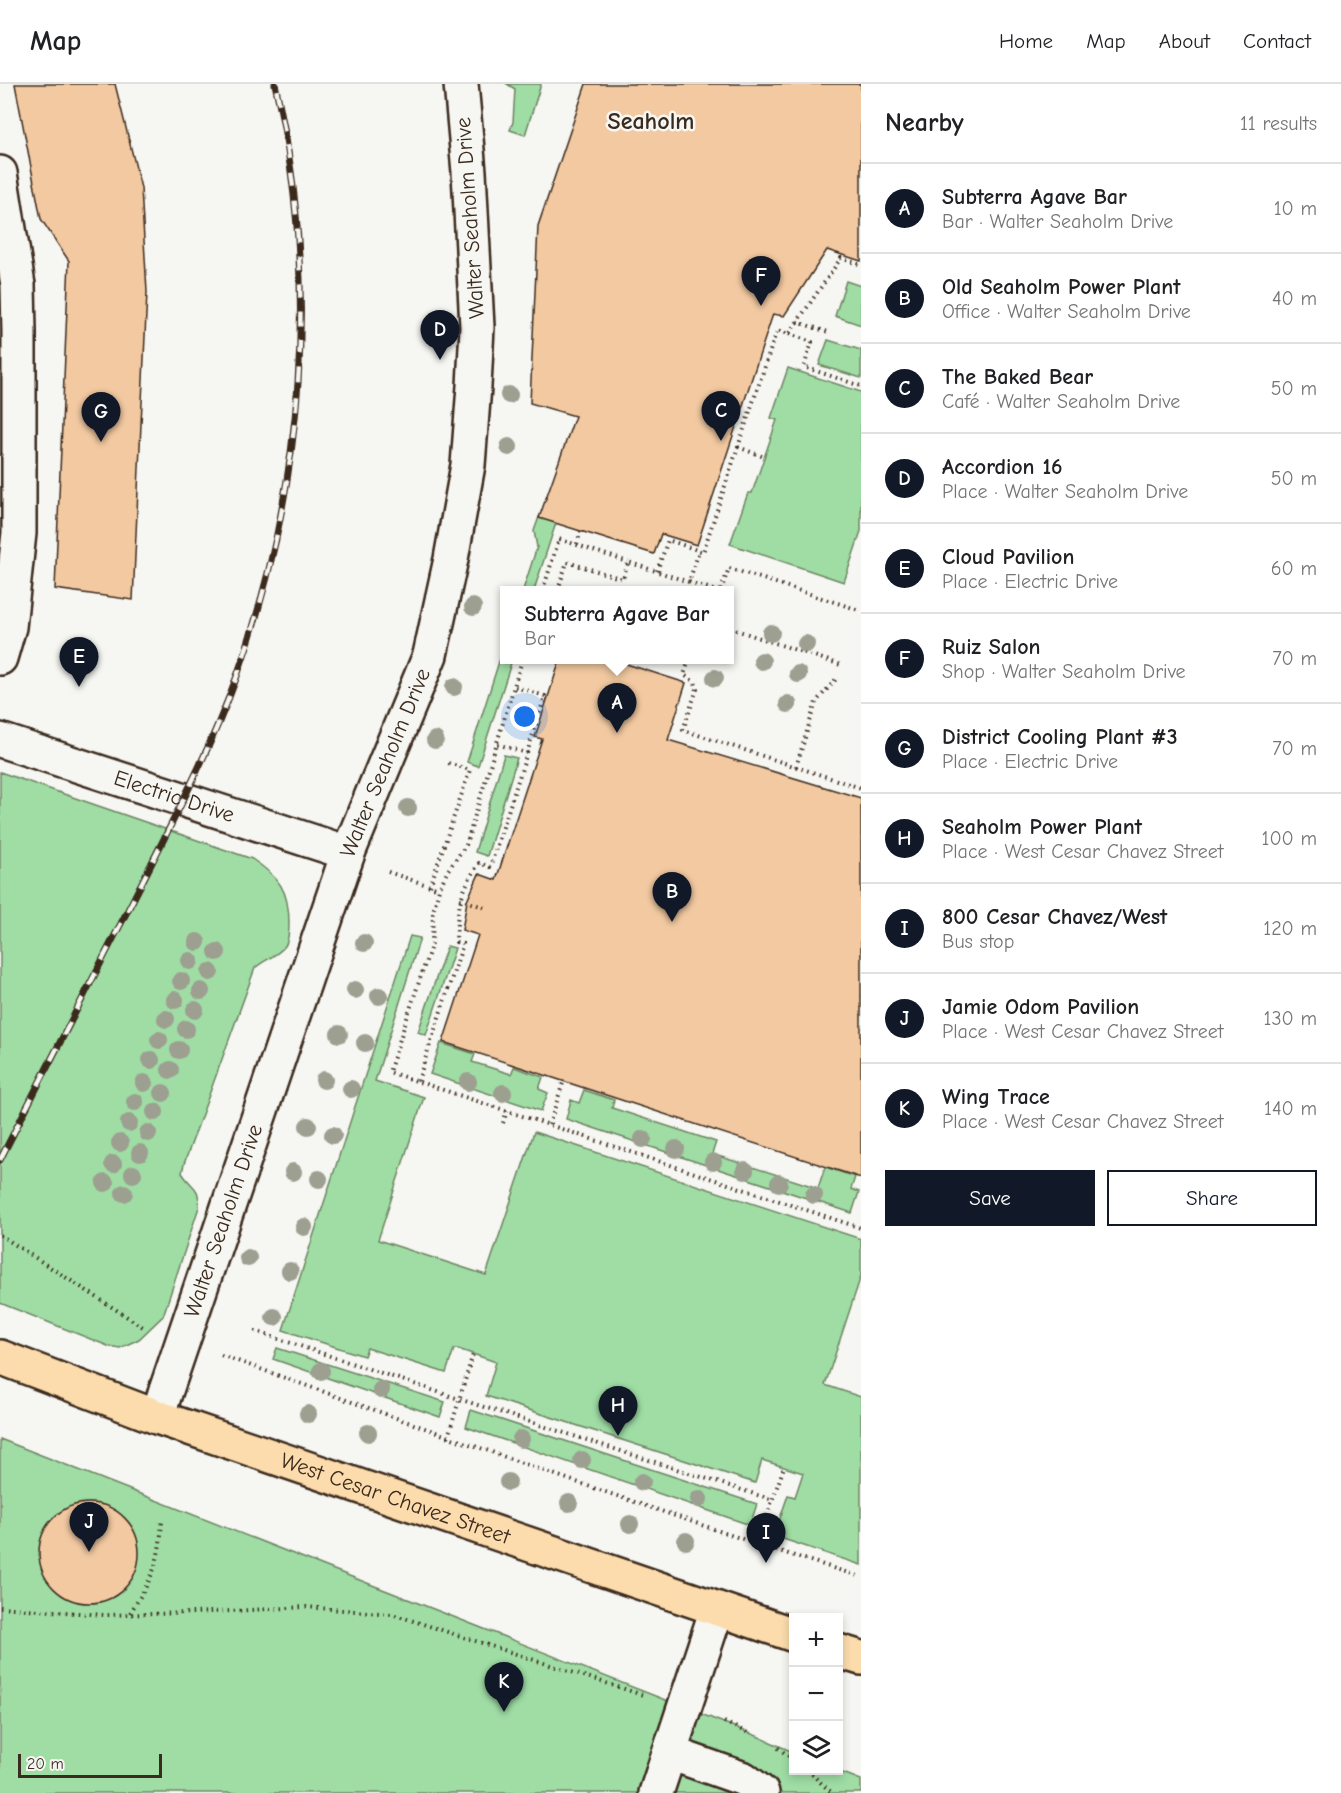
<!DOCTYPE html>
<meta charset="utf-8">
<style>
:root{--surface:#fff;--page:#f2f2f2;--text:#202124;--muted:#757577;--line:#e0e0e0;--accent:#111827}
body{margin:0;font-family:"Comic Neue",sans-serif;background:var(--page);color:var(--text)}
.controls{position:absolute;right:18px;bottom:18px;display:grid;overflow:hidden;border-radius:0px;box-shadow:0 3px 9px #0003}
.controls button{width:54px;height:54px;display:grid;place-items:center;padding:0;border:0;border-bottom:2px solid var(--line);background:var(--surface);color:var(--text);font:30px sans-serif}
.scale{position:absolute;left:18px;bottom:15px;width:144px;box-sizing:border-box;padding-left:6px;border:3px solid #3b2a1e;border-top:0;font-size:16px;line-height:21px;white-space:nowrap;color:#3b2a1e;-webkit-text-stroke:4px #f6f6f2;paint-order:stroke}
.you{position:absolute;left:525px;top:633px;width:21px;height:21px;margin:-15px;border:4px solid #fff;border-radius:50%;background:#1a73e8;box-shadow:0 0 0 9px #1a73e833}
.badge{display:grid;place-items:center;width:39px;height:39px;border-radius:50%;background:var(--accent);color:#fff;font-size:20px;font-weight:700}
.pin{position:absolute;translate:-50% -50px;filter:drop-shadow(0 2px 3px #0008)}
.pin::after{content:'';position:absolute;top:32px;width:21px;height:18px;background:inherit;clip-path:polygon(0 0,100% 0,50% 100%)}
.popup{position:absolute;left:500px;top:502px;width:234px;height:78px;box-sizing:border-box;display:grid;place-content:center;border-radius:0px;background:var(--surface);filter:drop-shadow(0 2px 4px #0005);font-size:20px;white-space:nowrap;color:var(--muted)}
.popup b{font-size:22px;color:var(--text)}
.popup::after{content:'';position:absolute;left:50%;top:100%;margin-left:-12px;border:12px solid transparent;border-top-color:var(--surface)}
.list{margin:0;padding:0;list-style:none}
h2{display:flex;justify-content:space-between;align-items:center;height:78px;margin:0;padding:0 24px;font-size:26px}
h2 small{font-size:20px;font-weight:400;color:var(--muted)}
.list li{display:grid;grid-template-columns:39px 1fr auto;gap:18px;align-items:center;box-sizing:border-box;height:90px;padding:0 24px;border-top:2px solid var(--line)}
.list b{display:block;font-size:22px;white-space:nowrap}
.list p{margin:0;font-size:20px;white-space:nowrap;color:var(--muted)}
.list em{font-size:20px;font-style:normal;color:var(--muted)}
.actions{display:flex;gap:12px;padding:18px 24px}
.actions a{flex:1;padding:14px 0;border:2px solid var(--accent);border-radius:0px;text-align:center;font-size:21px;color:var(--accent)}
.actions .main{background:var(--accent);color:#fff}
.icon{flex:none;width:33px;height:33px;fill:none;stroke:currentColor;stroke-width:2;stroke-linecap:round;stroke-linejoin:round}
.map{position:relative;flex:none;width:861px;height:1709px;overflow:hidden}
header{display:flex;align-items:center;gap:36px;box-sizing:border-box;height:84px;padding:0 30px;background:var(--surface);border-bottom:2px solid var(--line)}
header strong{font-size:28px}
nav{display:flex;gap:33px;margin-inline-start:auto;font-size:21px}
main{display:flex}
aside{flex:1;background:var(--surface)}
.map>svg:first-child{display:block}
.green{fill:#9fdda5;stroke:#6d8462;stroke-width:1.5}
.building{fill:#f2c9a1;stroke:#3b2a1e;stroke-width:1.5}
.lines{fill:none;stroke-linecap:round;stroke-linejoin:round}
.minor-casing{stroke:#3b2a1e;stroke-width:38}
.major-casing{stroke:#3b2a1e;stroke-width:38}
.path{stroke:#3b2a1e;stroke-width:4;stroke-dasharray:1.5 4.5;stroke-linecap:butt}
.minor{stroke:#f6f6f2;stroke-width:33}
.major{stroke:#fcdcac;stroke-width:33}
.rail-casing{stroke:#3b2a1e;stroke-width:7}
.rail{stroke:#f6f6f2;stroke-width:4.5;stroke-dasharray:14;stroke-linecap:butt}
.tree{fill:#9d9f90}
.labels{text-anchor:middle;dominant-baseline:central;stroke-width:5;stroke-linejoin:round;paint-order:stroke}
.street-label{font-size:22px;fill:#3b2a1e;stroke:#f6f6f2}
.neighbourhood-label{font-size:24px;font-weight:bold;fill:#3b2a1e;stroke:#f6f6f2}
</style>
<header>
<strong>Map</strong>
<nav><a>Home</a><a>Map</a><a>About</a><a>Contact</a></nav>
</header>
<main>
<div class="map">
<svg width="861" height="1709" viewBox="0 0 861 1709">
<rect width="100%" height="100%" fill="#f6f6f2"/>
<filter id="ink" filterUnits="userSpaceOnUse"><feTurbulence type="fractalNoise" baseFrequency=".0167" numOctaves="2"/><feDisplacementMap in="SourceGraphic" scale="12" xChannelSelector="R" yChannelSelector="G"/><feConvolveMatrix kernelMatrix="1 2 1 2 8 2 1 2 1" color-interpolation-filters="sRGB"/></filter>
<g filter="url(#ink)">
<path class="green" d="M507,0H541L525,51L510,46L513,38L515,5Z
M846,197L861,202V241L835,232Z
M828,256L861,266V294L819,281Z
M788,284L861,308V447L844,498L730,460L748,409H752L777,336L771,334Z
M539,433L556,439L534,506H523L537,463L534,447Z
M504,562V576H512L478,682L467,678Z
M504,671L517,674L487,772L475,768Z
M0,688L252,775C279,793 289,806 289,839C289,846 289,856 285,862C277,872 264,876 255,884L184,1080L182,1089C193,1106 199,1100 199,1123L163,1232L139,1255L120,1264L108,1262L0,1219Z
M410,852L420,854L375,997L424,1013L378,1156L486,1191L534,1048L861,1155V1192L825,1301L861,1313V1481L774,1452L788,1411L795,1413L803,1389L762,1376L755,1399L486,1312L496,1278L458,1265H454L446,1289L367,1264L364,1272L283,1246Z
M447,862L455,864L426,951L418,948Z
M441,959L475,970L472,978L511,990L514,983L543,993L539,1005L548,1009L541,1027L430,990Z
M584,1006L614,1016L612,1024L716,1058L712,1070L818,1104L825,1083L855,1093L851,1105L859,1108L852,1129L566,1035L571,1016L579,1019Z
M277,1264L445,1318L440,1333L273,1275Z
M471,1326L757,1420L750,1441L466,1343Z
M0,1355L757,1652L793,1668L794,1686L838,1687L861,1696V1709H0Z"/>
<path class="building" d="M15,0H115L141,104L147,208L133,516L55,505L69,177L41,135Z
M586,0H861V177L827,166L784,232L773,230L697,461L661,450L654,470L539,434L575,332L530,319L538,142Z
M560,576H614L686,599L668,656L861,714V1094L443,958L478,851L462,846L467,817L479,790L496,796L542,655L535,653Z
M39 1469a50 50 0 1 1 100 0a50 50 0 1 1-100 0Z"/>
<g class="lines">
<defs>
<g id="minor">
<path d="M0,89L18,201L19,248V449L9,543L0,574"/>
<path id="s1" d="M0,656L348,769"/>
<path id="s2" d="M157,1333L348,769L430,571L451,475L468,381L474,302L477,243L469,88L461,0"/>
<path d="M670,1669L744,1695L762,1709"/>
<path d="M656,1709L717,1525"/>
</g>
<g id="major">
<path id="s3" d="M0,1273L157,1333L794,1551"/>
<path d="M838,1567L861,1574"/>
</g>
</defs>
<use href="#minor" class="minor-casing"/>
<use href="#major" class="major-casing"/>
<path class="path" d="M797,238L828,248
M789,250L812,258L804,283L861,302
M738,363L764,373
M577,460L581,447
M657,487L668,456L703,468L777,246L789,250L841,174L861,181
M689,498L714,506
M543,506L559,455L628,478
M558,506L567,478L623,495L628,478L689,498L699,467
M721,506L729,484L859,526
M730,544L841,581
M522,576L466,761L448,786L439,805L433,828L432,859L389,988L861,1144
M689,576L684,591L695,598L697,605L683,646L861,704
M515,603L545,612L527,669
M796,683L816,618L837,594
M388,788L439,805
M430,802L470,686L448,679
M460,815L486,824
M418,997L463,860L456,858C457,824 460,808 479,779L490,783L527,669L497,660
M503,1039L507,1027
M549,1041L564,996
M0,1151L143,1243
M255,1247L459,1315L773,1416
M221,1271L550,1389L757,1460L861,1493
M448,1353L473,1270
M757,1460L784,1383
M0,1523L104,1531L193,1529L306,1523L392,1530L646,1612
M130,1529C153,1493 160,1479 162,1435
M724,1638L750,1650
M778,1664L794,1676
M807,1686L832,1709"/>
<use href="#minor" class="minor"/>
<use href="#major" class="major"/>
<defs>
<path id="rail" d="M0,1076C44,989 89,902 133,816C170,743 209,669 237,592C304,403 320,196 275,0"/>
</defs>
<use href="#rail" class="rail-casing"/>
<use href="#rail" class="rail"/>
</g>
<g class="tree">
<circle cx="509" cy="311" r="9"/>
<circle cx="509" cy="363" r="9"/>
<circle cx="473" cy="523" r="9"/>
<circle cx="771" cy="549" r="9"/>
<circle cx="806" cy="560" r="9"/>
<circle cx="762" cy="577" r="9"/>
<circle cx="798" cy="590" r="9"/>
<circle cx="715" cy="594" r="9"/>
<circle cx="454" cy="603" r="9"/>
<circle cx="788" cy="620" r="9"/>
<circle cx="435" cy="656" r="9"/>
<circle cx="408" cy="724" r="9"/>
<circle cx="197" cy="858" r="9"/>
<circle cx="364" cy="859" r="9"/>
<circle cx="217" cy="868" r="9"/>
<circle cx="190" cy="877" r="9"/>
<circle cx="210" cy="888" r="9"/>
<circle cx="181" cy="897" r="9"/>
<circle cx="355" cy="906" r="9"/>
<circle cx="201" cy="907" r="9"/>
<circle cx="379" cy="912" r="9"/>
<circle cx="175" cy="916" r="9"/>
<circle cx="195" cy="926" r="9"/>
<circle cx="166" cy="935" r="9"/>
<circle cx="186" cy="945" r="9"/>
<circle cx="339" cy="950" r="9"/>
<circle cx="159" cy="956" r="9"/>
<circle cx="365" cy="959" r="9"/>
<circle cx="179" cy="966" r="9"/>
<circle cx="151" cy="976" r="9"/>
<circle cx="170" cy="986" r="9"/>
<circle cx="324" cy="996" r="9"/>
<circle cx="468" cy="998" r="9"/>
<circle cx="144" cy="999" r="9"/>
<circle cx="351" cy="1005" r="9"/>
<circle cx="163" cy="1009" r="9"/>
<circle cx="503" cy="1009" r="9"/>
<circle cx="135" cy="1018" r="9"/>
<circle cx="155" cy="1028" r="9"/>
<circle cx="129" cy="1039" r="9"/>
<circle cx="308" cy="1042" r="9"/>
<circle cx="148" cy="1049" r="9"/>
<circle cx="333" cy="1051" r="9"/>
<circle cx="643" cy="1055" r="9"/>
<circle cx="120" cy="1059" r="9"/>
<circle cx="676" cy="1065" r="9"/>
<circle cx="140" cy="1069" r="9"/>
<circle cx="713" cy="1078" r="9"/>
<circle cx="113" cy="1080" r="9"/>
<circle cx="745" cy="1087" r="9"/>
<circle cx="293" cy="1088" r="9"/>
<circle cx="133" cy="1090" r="9"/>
<circle cx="319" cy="1095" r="9"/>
<circle cx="105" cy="1099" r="9"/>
<circle cx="779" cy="1099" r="9"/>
<circle cx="124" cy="1109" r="9"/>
<circle cx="814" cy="1111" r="9"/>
<circle cx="304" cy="1143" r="9"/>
<circle cx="248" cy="1174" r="9"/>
<circle cx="290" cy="1187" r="9"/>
<circle cx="274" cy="1233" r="9"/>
<circle cx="321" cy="1287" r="9"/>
<circle cx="381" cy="1306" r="9"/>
<circle cx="308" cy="1330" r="9"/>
<circle cx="368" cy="1349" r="9"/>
<circle cx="521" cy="1355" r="9"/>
<circle cx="582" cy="1376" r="9"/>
<circle cx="508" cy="1398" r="9"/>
<circle cx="642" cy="1398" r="9"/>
<circle cx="699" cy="1415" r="9"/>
<circle cx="569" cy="1419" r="9"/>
<circle cx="630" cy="1440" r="9"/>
<circle cx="686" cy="1457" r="9"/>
</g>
</g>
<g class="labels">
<g class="street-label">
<text transform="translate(470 134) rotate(-94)">Walter Seaholm Drive</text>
<text stroke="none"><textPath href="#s2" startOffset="693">Walter Seaholm Drive</textPath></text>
<text stroke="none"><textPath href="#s1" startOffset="183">Electric Drive</textPath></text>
<text stroke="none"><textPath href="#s2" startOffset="207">Walter Seaholm Drive</textPath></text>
<text stroke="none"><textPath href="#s3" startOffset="420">West Cesar Chavez Street</textPath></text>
</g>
<g class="neighbourhood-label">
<text x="651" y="37">Seaholm</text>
</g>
</g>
</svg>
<div class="controls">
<button>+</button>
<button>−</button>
<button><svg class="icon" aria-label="layers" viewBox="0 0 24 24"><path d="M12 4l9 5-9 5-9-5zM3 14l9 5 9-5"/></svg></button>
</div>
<div class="scale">20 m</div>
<div class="you"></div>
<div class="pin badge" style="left:617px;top:649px">A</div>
<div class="popup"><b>Subterra Agave Bar</b>Bar</div>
<div class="pin badge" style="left:672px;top:838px">B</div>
<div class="pin badge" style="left:721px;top:357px">C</div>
<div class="pin badge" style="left:440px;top:276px">D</div>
<div class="pin badge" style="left:79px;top:603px">E</div>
<div class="pin badge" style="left:761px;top:222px">F</div>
<div class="pin badge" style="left:101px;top:358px">G</div>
<div class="pin badge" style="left:618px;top:1352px">H</div>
<div class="pin badge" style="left:766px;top:1479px">I</div>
<div class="pin badge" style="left:89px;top:1468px">J</div>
<div class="pin badge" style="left:504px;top:1628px">K</div>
</div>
<aside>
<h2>Nearby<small>11 results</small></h2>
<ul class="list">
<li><span class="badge">A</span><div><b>Subterra Agave Bar</b><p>Bar · Walter Seaholm Drive</p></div><em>10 m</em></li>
<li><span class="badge">B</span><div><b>Old Seaholm Power Plant</b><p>Office · Walter Seaholm Drive</p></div><em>40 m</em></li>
<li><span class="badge">C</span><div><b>The Baked Bear</b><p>Café · Walter Seaholm Drive</p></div><em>50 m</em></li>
<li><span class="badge">D</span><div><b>Accordion 16</b><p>Place · Walter Seaholm Drive</p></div><em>50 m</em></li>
<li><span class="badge">E</span><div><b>Cloud Pavilion</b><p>Place · Electric Drive</p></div><em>60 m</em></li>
<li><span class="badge">F</span><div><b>Ruiz Salon</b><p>Shop · Walter Seaholm Drive</p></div><em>70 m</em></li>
<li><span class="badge">G</span><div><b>District Cooling Plant #3</b><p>Place · Electric Drive</p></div><em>70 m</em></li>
<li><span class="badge">H</span><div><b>Seaholm Power Plant</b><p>Place · West Cesar Chavez Street</p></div><em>100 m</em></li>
<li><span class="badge">I</span><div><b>800 Cesar Chavez/West</b><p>Bus stop</p></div><em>120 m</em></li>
<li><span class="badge">J</span><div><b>Jamie Odom Pavilion</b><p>Place · West Cesar Chavez Street</p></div><em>130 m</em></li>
<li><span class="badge">K</span><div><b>Wing Trace</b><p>Place · West Cesar Chavez Street</p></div><em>140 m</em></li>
</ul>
<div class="actions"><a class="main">Save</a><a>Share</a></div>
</aside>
</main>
